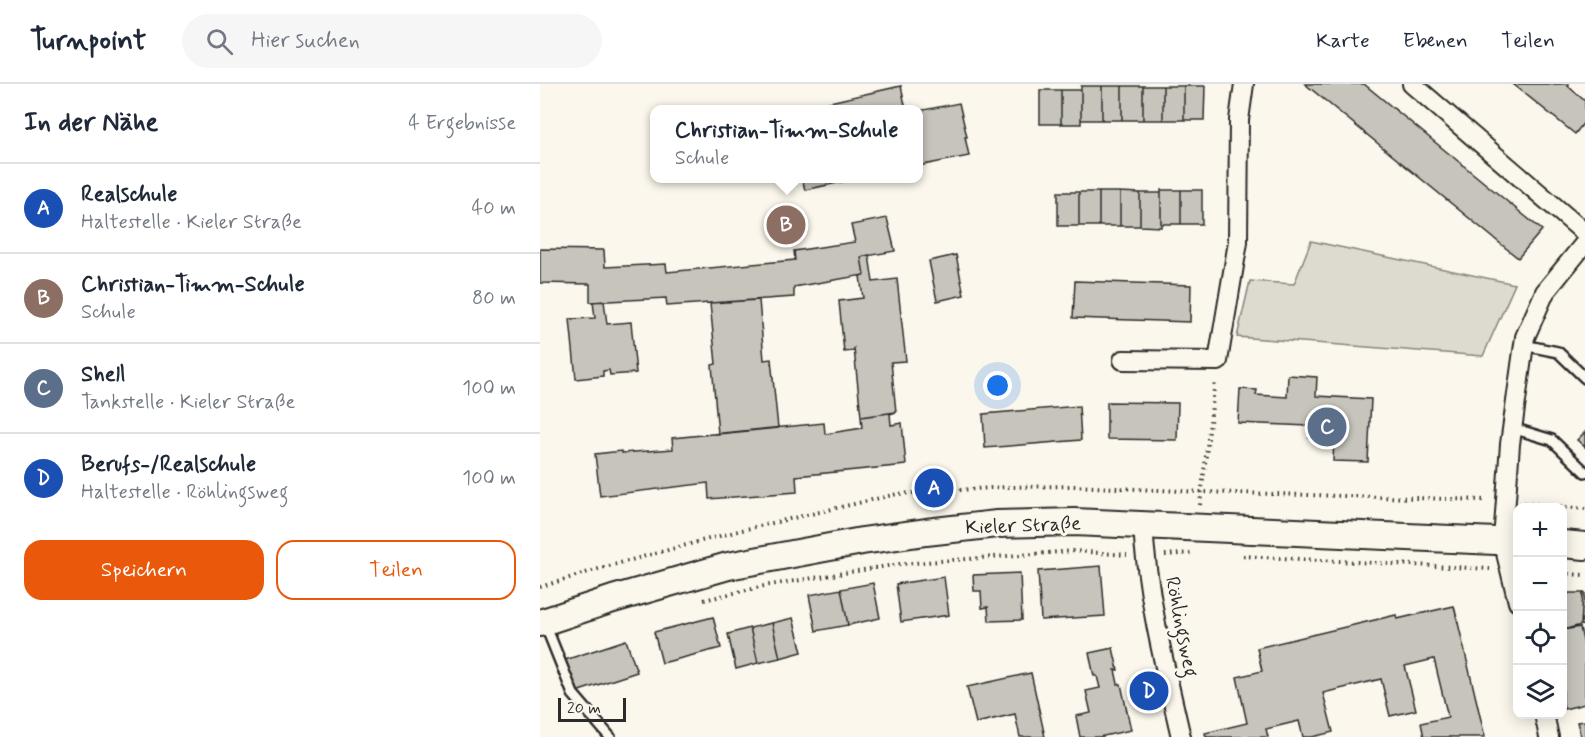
<!DOCTYPE html>
<html lang="de">
<meta charset="utf-8">
<style>
:root{--surface:#fff;--page:#f6f6f7;--text:#1f2937;--muted:#747a83;--line:#e0e1e3;--accent:#ea580c}
body{margin:0;font-family:Mynerve,sans-serif;background:var(--page);color:var(--text)}
.controls{position:absolute;right:18px;bottom:18px;display:grid;overflow:hidden;border-radius:12px;box-shadow:0 3px 15px #0003}
.controls button{width:54px;height:54px;display:grid;place-items:center;padding:0;border:0;border-bottom:2px solid var(--line);background:var(--surface);color:var(--text);font:30px sans-serif}
.scale{position:absolute;left:18px;bottom:15px;width:68px;box-sizing:border-box;padding-left:6px;border:3px solid #2b2b2b;border-top:0;font-size:16px;line-height:21px;white-space:nowrap;color:#2b2b2b;-webkit-text-stroke:4px #fbf7ec;paint-order:stroke}
.you{position:absolute;left:458px;top:302px;width:21px;height:21px;margin:-15px;border:4px solid #fff;border-radius:50%;background:#1a73e8;box-shadow:0 0 0 9px #1a73e833}
.badge{display:grid;place-items:center;width:39px;height:39px;border-radius:50%;background:var(--accent);color:#fff;font-size:20px;font-weight:700}
.pin{position:absolute;translate:-50% -50%;border:3px solid #fff;box-shadow:0 2px 6px #0006}
.popup{position:absolute;left:110px;top:21px;width:273px;height:78px;box-sizing:border-box;display:grid;place-content:center;border-radius:12px;background:var(--surface);filter:drop-shadow(0 2px 4px #0005);font-size:20px;white-space:nowrap;color:var(--muted)}
.popup b{font-size:22px;color:var(--text)}
.popup::after{content:'';position:absolute;left:50%;top:100%;margin-left:-12px;border:12px solid transparent;border-top-color:var(--surface)}
.list{margin:0;padding:0;list-style:none}
h2{display:flex;justify-content:space-between;align-items:center;height:78px;margin:0;padding:0 24px;font-size:26px}
h2 small{font-size:20px;font-weight:400;color:var(--muted)}
.list li{display:grid;grid-template-columns:39px 1fr auto;gap:18px;align-items:center;box-sizing:border-box;height:90px;padding:0 24px;border-top:2px solid var(--line)}
.list b{display:block;font-size:22px;white-space:nowrap}
.list p{margin:0;font-size:20px;white-space:nowrap;color:var(--muted)}
.list em{font-size:20px;font-style:normal;color:var(--muted)}
.actions{display:flex;gap:12px;padding:18px 24px}
.actions a{flex:1;padding:14px 0;border:2px solid var(--accent);border-radius:18px;text-align:center;font-size:21px;color:var(--accent)}
.actions .main{background:var(--accent);color:#fff}
.icon{flex:none;width:33px;height:33px;fill:none;stroke:currentColor;stroke-width:2;stroke-linecap:round;stroke-linejoin:round}
.map{position:relative;flex:none;width:1045px;height:653px;overflow:hidden}
header{display:flex;align-items:center;gap:36px;box-sizing:border-box;height:84px;padding:0 30px;background:var(--surface);border-bottom:2px solid var(--line)}
header strong{font-size:28px}
nav{display:flex;gap:33px;margin-inline-start:auto;font-size:21px}
.search{width:420px;height:54px;background:var(--page);display:flex;align-items:center;gap:15px;box-sizing:border-box;padding:0 21px;border-radius:33px;color:var(--muted);font-size:22px}
main{display:flex}
aside{flex:1;background:var(--surface)}
.map>svg:first-child{display:block}
.green{fill:#dddad0;stroke:#84827e;stroke-width:1.5}
.building{fill:#c7c4bc;stroke:#2b2b2b;stroke-width:1.5}
.lines{fill:none;stroke-linecap:round;stroke-linejoin:round}
.lane-casing{stroke:#2b2b2b;stroke-width:14}
.street-casing{stroke:#2b2b2b;stroke-width:22}
.secondary-casing{stroke:#2b2b2b;stroke-width:30}
.path{stroke:#2b2b2b;stroke-width:4;stroke-dasharray:1.5 4.5;stroke-linecap:butt}
.lane{stroke:#fbf7ec;stroke-width:9}
.street{stroke:#fbf7ec;stroke-width:18}
.secondary{stroke:#fbf7ec;stroke-width:26}
.labels{text-anchor:middle;dominant-baseline:central;stroke-width:6;stroke-linejoin:round;paint-order:stroke}
.street-label{font-size:20px;fill:#2b2b2b;stroke:#fbf7ec}
</style>
<header>
<strong>Turnpoint</strong>
<div class="search"><svg class="icon" aria-label="search" viewBox="0 0 24 24"><circle cx="10" cy="10" r="6"/><path d="M15 15l6 6"/></svg>Hier suchen</div>
<nav><a>Karte</a><a>Ebenen</a><a>Teilen</a></nav>
</header>
<main>
<aside>
<h2>In der Nähe<small>4 Ergebnisse</small></h2>
<ul class="list">
<li><span class="badge" style="background:#1a4fb4">A</span><div><b>Realschule</b><p>Haltestelle · Kieler Straße</p></div><em>40 m</em></li>
<li><span class="badge" style="background:#8d6e63">B</span><div><b>Christian-Timm-Schule</b><p>Schule</p></div><em>80 m</em></li>
<li><span class="badge" style="background:#5c6f8a">C</span><div><b>Shell</b><p>Tankstelle · Kieler Straße</p></div><em>100 m</em></li>
<li><span class="badge" style="background:#1a4fb4">D</span><div><b>Berufs-/Realschule</b><p>Haltestelle · Röhlingsweg</p></div><em>100 m</em></li>
</ul>
<div class="actions"><a class="main">Speichern</a><a>Teilen</a></div>
</aside>
<div class="map">
<svg width="1045" height="653" viewBox="0 0 1045 653">
<rect width="100%" height="100%" fill="#fbf7ec"/>
<filter id="ink" filterUnits="userSpaceOnUse"><feTurbulence type="fractalNoise" baseFrequency=".0167" numOctaves="2"/><feDisplacementMap in="SourceGraphic" scale="12" xChannelSelector="R" yChannelSelector="G"/><feConvolveMatrix kernelMatrix="1 2 1 2 8 2 1 2 1" color-interpolation-filters="sRGB"/></filter>
<g filter="url(#ink)">
<path class="green" d="M771,157L975,200L943,272L697,253L710,197L754,200Z"/>
<path class="building" d="M765,0H824L1002,146L978,174Z
M973,0H1029L1028,2L1045,17V37L1035,50Z
M361,2L366,26H273L272,22Z
M541,2H562V36H541Z
M562,2H582V36H562Z
M582,2H603V36H582Z
M603,2H623V36H603Z
M623,2H644V36H623Z
M644,2H665L664,36H644Z
M500,6H521V40H500Z
M521,6H541V40H521Z
M419,19L427,53H425L429,72L378,82V27Z
M262,94H319L265,106Z
M621,106H641V140H621Z
M641,106H662V140H641Z
M518,108H539V142H518Z
M539,108H559V142H539Z
M559,108H580V142H559Z
M580,108L600,109V142H580Z
M600,109H621V143L600,142Z
M347,134L355,167L321,173L324,191L254,203V213L127,222L126,214L50,218V200L0,199V165L64,166L65,183L126,180L127,188L255,176L254,167L315,158L311,141Z
M329,171L333,198L357,195L366,277L351,278L356,328L321,333L314,265L313,267L304,268L299,217L323,214L320,192L324,191L321,173Z
M416,171L424,211L397,217L389,177Z
M535,197L651,201L650,238L533,234Z
M219,216L224,276L231,275L238,344L178,350L172,281L176,280L170,219Z
M64,217L67,240L91,238L96,289L70,291L69,286L63,287V292L36,295L30,235L55,234L53,218Z
M748,291L777,293L776,312L831,315L828,378L793,377L794,355L769,354V342L698,339L700,305L717,306L716,311L747,313Z
M567,318L638,319L637,356L567,355Z
M539,322L541,356L445,364L443,330Z
M356,328L350,330L351,341L362,339L366,381L256,392L257,408L169,415L168,399L60,412L55,370L82,367V369L133,365L132,354L284,339L285,350L322,344L321,333Z
M1045,348V363L1037,356Z
M561,482L565,532L501,536L498,487Z
M480,489L482,536L449,537L448,523L442,524L441,507H434L433,491Z
M404,493L409,531L361,538L356,500Z
M333,499L340,534L308,541L301,505Z
M301,505L308,541L276,547L269,511Z
M1029,509H1043L1041,541L1023,546V515Z
M1043,509H1045V542L1041,541Z
M914,522L945,653H884L881,639L908,633L894,575L865,582L876,626L850,632L841,595L783,609L793,648L772,653H763L759,637L726,645L728,653H666L665,649L707,639L697,593L722,587L717,564L856,531L857,535Z
M173,533L181,564L122,579L114,548Z
M253,534L262,568L240,574L232,539Z
M232,539L240,574L218,579L210,544Z
M1040,543L1045,566V620L1024,625L1023,618V546Z
M210,544L218,579L196,585L188,550Z
M86,556L97,588L36,608L25,576Z
M573,564L578,586H575L578,600H581L591,646L559,653H540L536,632L551,629L546,607L560,604L557,592H554L549,569Z
M491,589L505,653H480L475,630L436,639L427,603Z
M1045,637V653H1041L1037,638Z"/>
<g class="lines">
<defs>
<path id="lane" d="M983,261L1018,268L1045,294
M972,344L1012,356L1045,388
M5,540L33,610L70,653"/>
<path id="street" d="M872,0L1045,149
M583,276L678,277L698,158L699,36L704,0
M603,441C607,513 625,583 641,653
M978,518L963,457L970,360L985,253L1005,208L1045,159
M1004,630L1009,653"/>
<path id="secondary" d="M1023,460L1045,462
M0,539L73,515L188,482L322,457L386,448L457,440L534,438L978,458"/>
</defs>
<use href="#lane" class="lane-casing"/>
<use href="#street" class="street-casing"/>
<use href="#secondary" class="secondary-casing"/>
<path class="path" d="M984,419L1045,425
M660,421L675,297
M625,471L653,469
M703,472L950,485
M1023,490L1045,491
M0,503L65,483L202,446L357,410L467,403L533,402L662,408L947,416
M164,516L224,502L360,480L534,467L587,471"/>
<use href="#lane" class="lane"/>
<use href="#street" class="street"/>
<use href="#secondary" class="secondary"/>
</g>
</g>
<g class="labels">
<g class="street-label">
<text transform="translate(483 442) rotate(-2)">Kieler Straße</text>
<text transform="translate(641 543) rotate(79)">Röhlingsweg</text>
</g>
</g>
</svg>
<div class="controls">
<button>+</button>
<button>−</button>
<button><svg class="icon" aria-label="locate" viewBox="0 0 24 24"><circle cx="12" cy="12" r="6"/><path d="M12 2v4M12 18v4M2 12h4M18 12h4"/></svg></button>
<button><svg class="icon" aria-label="layers" viewBox="0 0 24 24"><path d="M12 4l9 5-9 5-9-5zM3 14l9 5 9-5"/></svg></button>
</div>
<div class="scale">20 m</div>
<div class="you"></div>
<div class="pin badge" style="left:394px;top:404px;background:#1a4fb4">A</div>
<div class="pin badge" style="left:246px;top:141px;background:#8d6e63">B</div>
<div class="popup"><b>Christian-Timm-Schule</b>Schule</div>
<div class="pin badge" style="left:787px;top:343px;background:#5c6f8a">C</div>
<div class="pin badge" style="left:609px;top:607px;background:#1a4fb4">D</div>
</div>
</main>
